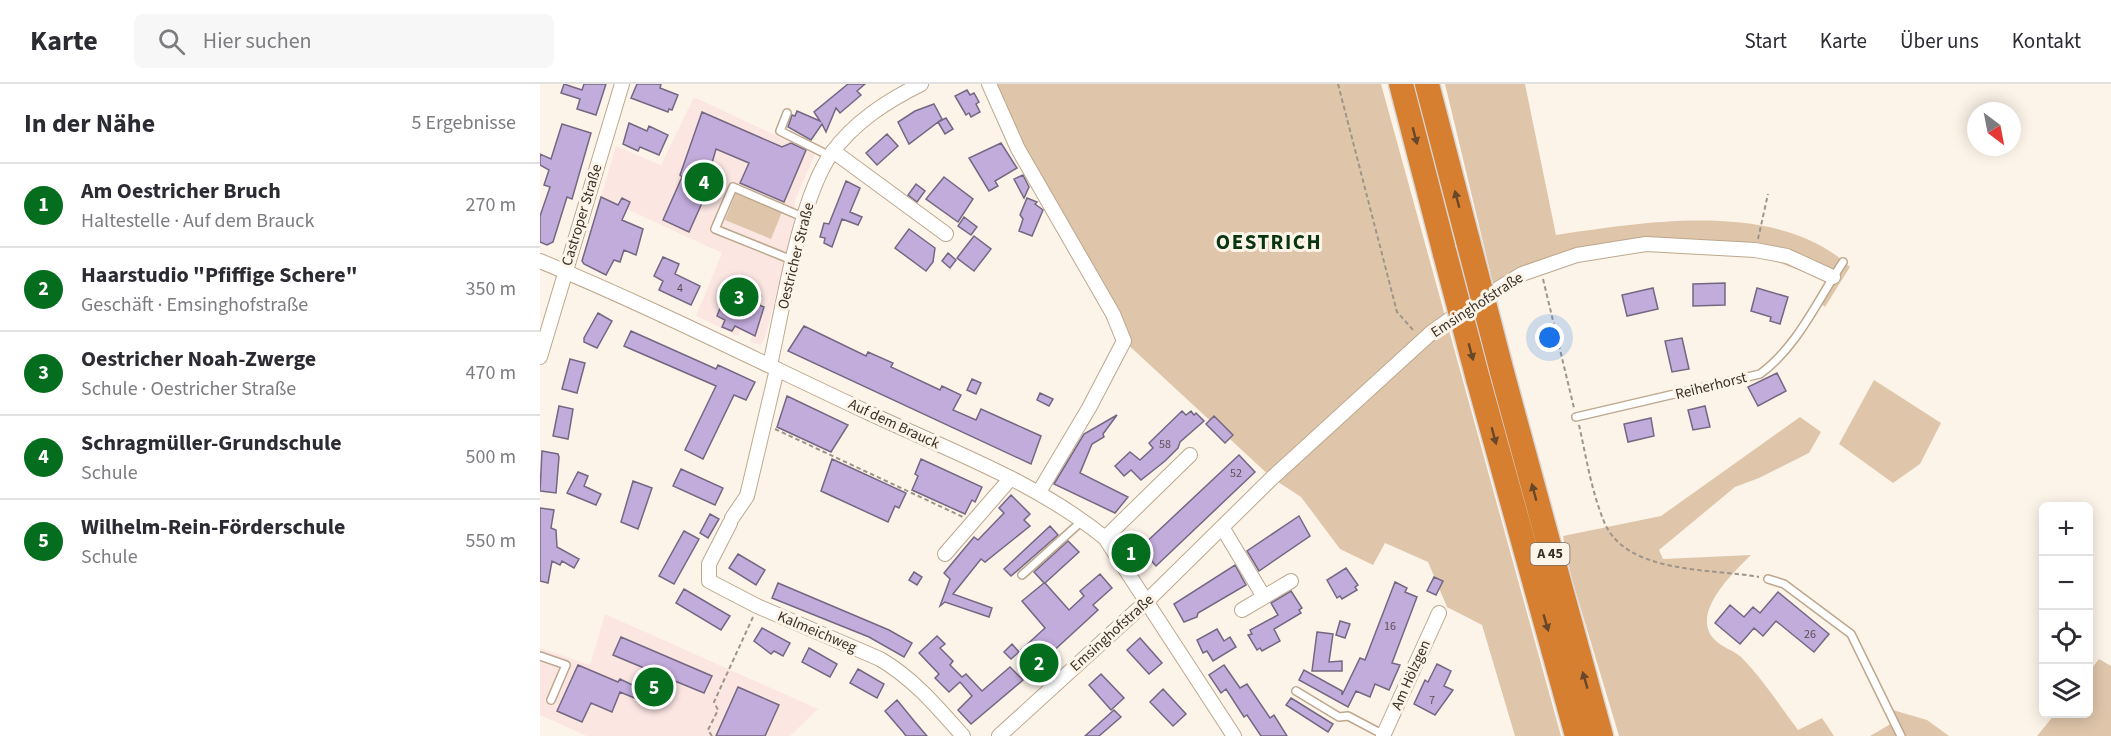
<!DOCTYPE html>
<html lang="de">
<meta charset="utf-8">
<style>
:root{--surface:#fff;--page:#f7f7f7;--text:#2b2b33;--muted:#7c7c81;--line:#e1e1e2;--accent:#056e1e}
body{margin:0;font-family:"Source Sans 3",sans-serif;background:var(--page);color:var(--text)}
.controls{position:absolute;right:18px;bottom:18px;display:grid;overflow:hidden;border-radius:9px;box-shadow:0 3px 15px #0003}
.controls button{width:54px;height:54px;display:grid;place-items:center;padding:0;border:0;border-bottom:2px solid var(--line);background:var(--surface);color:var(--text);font:30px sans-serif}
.compass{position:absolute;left:1427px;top:18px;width:54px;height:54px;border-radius:50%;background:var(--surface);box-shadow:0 3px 15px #0003;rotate:148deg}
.you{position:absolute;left:1010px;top:254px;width:21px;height:21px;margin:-15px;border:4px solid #fff;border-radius:50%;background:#1a73e8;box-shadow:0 0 0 9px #1a73e833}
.badge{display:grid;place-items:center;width:39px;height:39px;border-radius:50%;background:var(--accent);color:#fff;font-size:20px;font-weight:700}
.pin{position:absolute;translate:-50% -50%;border:3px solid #fff;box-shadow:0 2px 6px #0006}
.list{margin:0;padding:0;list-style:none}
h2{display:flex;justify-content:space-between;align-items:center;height:78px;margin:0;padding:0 24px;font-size:26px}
h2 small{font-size:20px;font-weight:400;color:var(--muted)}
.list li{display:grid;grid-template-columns:39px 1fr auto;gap:18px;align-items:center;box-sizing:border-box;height:84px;padding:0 24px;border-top:2px solid var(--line)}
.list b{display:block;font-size:22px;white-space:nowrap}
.list p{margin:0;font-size:20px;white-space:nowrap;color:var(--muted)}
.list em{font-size:20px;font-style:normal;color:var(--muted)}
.icon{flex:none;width:33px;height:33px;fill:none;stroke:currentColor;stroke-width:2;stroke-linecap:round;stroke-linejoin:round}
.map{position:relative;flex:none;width:1571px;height:652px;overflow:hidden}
header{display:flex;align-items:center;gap:36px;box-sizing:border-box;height:84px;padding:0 30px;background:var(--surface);border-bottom:2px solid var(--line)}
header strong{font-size:28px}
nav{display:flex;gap:33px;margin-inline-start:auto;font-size:21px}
.search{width:420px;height:54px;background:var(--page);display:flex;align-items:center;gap:15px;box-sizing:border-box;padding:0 21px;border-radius:9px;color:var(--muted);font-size:22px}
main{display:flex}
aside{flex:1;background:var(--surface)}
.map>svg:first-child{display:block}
.education{fill:#fbe6e2}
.green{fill:#dfc6aa}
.building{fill:#c2acdb;stroke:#746782;stroke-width:1.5}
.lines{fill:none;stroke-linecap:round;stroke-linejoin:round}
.lane-casing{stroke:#bda78d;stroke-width:10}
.street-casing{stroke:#bda78d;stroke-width:16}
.highway-casing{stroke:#d8d6d4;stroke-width:27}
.path{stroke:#9e958a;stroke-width:2;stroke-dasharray:4.5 3;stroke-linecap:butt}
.lane{stroke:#fff;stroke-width:7}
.street{stroke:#fff;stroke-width:14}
.highway{stroke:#d77f31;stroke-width:24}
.highway-bridge-casing{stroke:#d8d6d4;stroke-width:27;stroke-linecap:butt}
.highway-bridge{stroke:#d77f31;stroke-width:24}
.oneway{fill:#694829}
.labels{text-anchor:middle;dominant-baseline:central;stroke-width:6;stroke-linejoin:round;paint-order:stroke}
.number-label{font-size:12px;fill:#5c5053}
.shield{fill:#fdf4e9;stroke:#746c60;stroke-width:1.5}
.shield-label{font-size:14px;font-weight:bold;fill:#3a3126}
.street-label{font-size:15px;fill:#3a3126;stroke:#fdf4e9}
.district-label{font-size:21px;font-weight:bold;letter-spacing:1.5px;fill:#09350f;stroke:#fdf4e9}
</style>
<header>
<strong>Karte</strong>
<div class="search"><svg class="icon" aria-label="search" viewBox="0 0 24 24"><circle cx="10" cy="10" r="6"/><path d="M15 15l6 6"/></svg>Hier suchen</div>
<nav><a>Start</a><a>Karte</a><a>Über uns</a><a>Kontakt</a></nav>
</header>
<main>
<aside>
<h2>In der Nähe<small>5 Ergebnisse</small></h2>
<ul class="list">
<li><span class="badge">1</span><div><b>Am Oestricher Bruch</b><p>Haltestelle · Auf dem Brauck</p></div><em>270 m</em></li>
<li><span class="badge">2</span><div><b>Haarstudio &quot;Pfiffige Schere&quot;</b><p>Geschäft · Emsinghofstraße</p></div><em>350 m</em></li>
<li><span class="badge">3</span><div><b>Oestricher Noah-Zwerge</b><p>Schule · Oestricher Straße</p></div><em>470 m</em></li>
<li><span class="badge">4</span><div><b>Schragmüller-Grundschule</b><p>Schule</p></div><em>500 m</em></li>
<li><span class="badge">5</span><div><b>Wilhelm-Rein-Förderschule</b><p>Schule</p></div><em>550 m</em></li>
</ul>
</aside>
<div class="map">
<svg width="1571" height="652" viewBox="0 0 1571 652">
<rect width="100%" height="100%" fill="#fdf4e9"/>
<path class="education" d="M154,13L275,70L255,116V133L240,194L225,254L220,261L210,258L213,251L201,245L198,252L156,232L182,169L61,113L76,62L121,81Z
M65,530L278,625L250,652H47L0,631V564L50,581Z"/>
<path class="green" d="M449,0H841L1021,652H975L942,541L907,523L888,478L845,459L833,481L800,465L761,413L732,394L584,257Z
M905,0H985L1016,151C1104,138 1239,115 1310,183L1285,223L1279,218L1291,198L1224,173L1101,166L1031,171L955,208Z
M196,109L242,128L231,155L185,136Z
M1334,296L1401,339L1380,380L1353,399L1299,360Z
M1260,333L1281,348L1269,369L1219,394L1195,403L1119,466L1123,475L1211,471C1193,489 1150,529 1174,555C1181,563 1193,566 1201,573C1222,594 1240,622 1258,646L1282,634L1294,652H1079L1031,492L1023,452L1121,432Z
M1559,575L1571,582V652H1497L1515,630H1548L1549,588Z
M1346,624L1387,636L1409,652H1330L1354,638Z"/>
<path class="building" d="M24,0L42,6L44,0H66L56,31L37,25L40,15L21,9Z
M97,0H121L120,4L138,11L132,26L129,25L128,28L91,14Z
M308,0H325L317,7L321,11L300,29L296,24L286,48L282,40L271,56L248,43L252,31L255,32L257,27L280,37L274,28Z
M427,6L430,11L434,9L439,18L436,20L440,28L431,33L429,29L426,31L415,12Z
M394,20L402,35L369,60L358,38L375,27Z
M162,28L242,63L251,59L266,66L244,118L200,99L209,79L176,65L172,79L169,78L161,96L170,101L149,148L123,136L142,93L140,91Z
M406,34L413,45L405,50L398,38Z
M89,39L107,47L109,42L128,51L119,71L100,63L98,67L83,60Z
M22,40L51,49L32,115L27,113L13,158L7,161L0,158V132L10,103L4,101L9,86L0,81V70L11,75Z
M347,50L358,62L337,81L326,69Z
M461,59L477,84L455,97L458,102L449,107L429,74Z
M483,91L489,103L484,114L474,95Z
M404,93L433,115L418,138L386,115Z
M306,97L320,104L310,128L322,133L318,141L302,135L292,163L284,159L285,154L280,153L284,139L289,140Z
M376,100L385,107L377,118L368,111Z
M61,113L78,121L82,114L90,118L82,136L103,145L96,171L84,166L80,178L74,176L66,191L44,180L42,177Z
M487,114L497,118L495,120L503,126L492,152L479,147L483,135L480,131Z
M424,133L437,143L431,151L418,142Z
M369,145L395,164L393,178L386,187L355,164Z
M434,152L451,165L434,187L417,174Z
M408,169L416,176L410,184L402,177Z
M123,173L139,180L135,190L160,202L151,221L119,206L123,197L114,192Z
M192,194L216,205L215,209L221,212L217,220L224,223L215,252L195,242L192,247L182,243L185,236L177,232Z
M1185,199V221L1153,222V200Z
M1113,204L1118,225L1087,232L1082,211Z
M1217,204L1248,213L1240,240L1230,237L1231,233L1211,227Z
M58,229L72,237L57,264L44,258V254Z
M264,242L326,272L328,268L353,279L351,283L400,306L402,302L421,311L413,326L436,336L441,325L501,352L491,380L248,267Z
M91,247L176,285L178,281L215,298L206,316L194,311L163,375L145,366L176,302L84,262Z
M1142,254L1149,285L1132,288L1125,257Z
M30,275L45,279L37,309L22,305Z
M1237,289L1246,307L1218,322L1208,303Z
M432,295L441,299L436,310L427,306Z
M500,309L513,315L509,322L497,316Z
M247,312L308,341L291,368L237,343Z
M19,322L33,325L28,355L13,352Z
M1165,322L1170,343L1153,346L1148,326Z
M642,327L646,331L651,327L654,331L656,329L664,337L640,358L638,364L625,377L601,396L591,386L584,392L575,382L590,368L600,376L613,364L609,359Z
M577,331L563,350L564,353L552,360L540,389L588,413L575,429L514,400L544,350Z
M674,332L693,351L685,359L666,340Z
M1111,334L1114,352L1088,358L1084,340Z
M2,367L18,370L19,373L16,409L0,407Z
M699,371L715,388L616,482L600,464Z
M292,375L366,409L359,424L355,422L348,438L281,407Z
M381,375L442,403L435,418L432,416L425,430L372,406L378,392L375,390Z
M141,385L183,404L175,421L133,402Z
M38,388L48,392L44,402L61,410L56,421L27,409Z
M93,397L112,404L98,445L81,438Z
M471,411L490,430L484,436L490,442L445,478L441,475L413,510L452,524L449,533L405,518L400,522L410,495L404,489L434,453L438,456L464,429L459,424Z
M0,424L14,426L11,444L16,446L17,463L39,475L34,484L22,477L20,481L12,477L8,499L0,497Z
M170,430L179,435L168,454L160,449Z
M759,432L770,452L719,487L707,467Z
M510,442L518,451L471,492L464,485Z
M144,447L159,455L134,500L119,492Z
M528,457L539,468L505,499L529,526L544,512L540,507L560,490L572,504L553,521L558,526L496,583L481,566L505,544L482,517L504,499L494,488Z
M198,470L225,486L216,501L189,484Z
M695,481L706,501L658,529L657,533L644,538L634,520Z
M806,484L818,501L815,503L817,506L802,515L800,512L797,514L787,496Z
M374,488L382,493L377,501L369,496Z
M894,493L903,497L896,511L887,507Z
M855,498L867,504L865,508L877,513L852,579L860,581L849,606L835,600L830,613L816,607L808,623L759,596L764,586L802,607V611L820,574L825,576Z
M238,499L349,546L372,559L364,573L329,553L232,514Z
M144,505L190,532L181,546L136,519Z
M751,507L762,524L759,526L761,529L734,545L740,557L722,567L720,564L717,566L708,551L712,550L710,546L738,531L731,519Z
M1238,508L1289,550L1274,568L1236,537L1223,552L1214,544L1200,560L1175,539L1190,521L1204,533L1213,523L1220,529Z
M800,537L810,540L805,554L796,551Z
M222,544L250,559L243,572L234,567L231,570L214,557Z
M677,545L684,557L690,553L696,563L673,577L667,567L663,569L657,556Z
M777,548L793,550L789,578L802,577V587H772Z
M397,552L405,560L400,564L413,577L410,581L422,593L426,590L442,607L470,583L483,596L431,640L418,626L432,612L420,598L409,608L395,594L399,590L379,569Z
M81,553L172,592L164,609L130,595L128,598L125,597L120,608L97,599L104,584L73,571Z
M600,554L622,579L609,590L587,566Z
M472,560L479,568L471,575L464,568Z
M269,564L297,580L290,593L262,578Z
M897,580L911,587L904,602L913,606L895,631L874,620L885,596L888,598Z
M38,581L78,598L80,595L101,605L97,615L80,608L72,628L51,619L42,638L17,627Z
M684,581L700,604L707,600L730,634L734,631L747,652H721L707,631L704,633L686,605L681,609L669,591Z
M318,585L344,600L337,614L310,599Z
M561,590L584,614L571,626L549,601Z
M198,603L239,621L225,652H176Z
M623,605L646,630L633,642L610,618Z
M751,614L793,640L788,648L746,621Z
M357,616L375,638L387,652H366L363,648L345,627Z
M574,626L581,633L559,652H545Z"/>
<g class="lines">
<defs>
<path id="lane" d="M247,29L240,47L290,72
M252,176L175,145L193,103L265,134
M1036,333L1220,290C1258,262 1277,217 1303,178
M482,491L542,437
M1228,495L1244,500L1311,550L1361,652
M0,572L26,581L11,616
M756,607L799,633L808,632L844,651"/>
<path id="street" d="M449,0L478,65L573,230L584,257L549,324L499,408
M293,67L406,150
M0,177C111,223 218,277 327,328C408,366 495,397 565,454L694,652
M940,216L982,190L1037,171L1106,160L1215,166L1247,172L1293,193
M0,273L82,0
M230,281C243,224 259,116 291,70C314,38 347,17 381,0
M192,434L207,412L237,285
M190,439L169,480V497L217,522L340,575C374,595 397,623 423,652
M682,443L724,513
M565,454L650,371
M405,470L471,394
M702,526L751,497
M459,652L606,518L732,394L892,248L923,226
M843,652L899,529"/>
<path id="highway" d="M861,0L905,170
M887,0L928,157
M962,288L1061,652
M938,295L1037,652"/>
</defs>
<use href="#lane" class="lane-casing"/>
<use href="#street" class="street-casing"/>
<use href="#highway" class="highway-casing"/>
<path class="path" d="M798,0L857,228L874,247
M1218,155L1228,110
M1003,195L1034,324
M1039,341C1046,372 1051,405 1063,435C1083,491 1171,484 1219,493
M235,345L423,433
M172,652L168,646L178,626L174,618L213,533"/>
<use href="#lane" class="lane"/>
<use href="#street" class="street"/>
<use href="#highway" class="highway"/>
<defs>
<path id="highway-bridge" d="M928,157L962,288
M905,170L938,295"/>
</defs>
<use href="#highway-bridge" class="highway-bridge-casing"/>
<use href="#highway-bridge" class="highway-bridge"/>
</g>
<defs><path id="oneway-solid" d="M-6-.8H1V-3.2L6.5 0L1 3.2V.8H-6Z" transform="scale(1.5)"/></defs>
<g class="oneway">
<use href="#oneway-solid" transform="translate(875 52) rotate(75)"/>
<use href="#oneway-solid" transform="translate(917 115) rotate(-105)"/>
<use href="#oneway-solid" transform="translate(931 268) rotate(75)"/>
<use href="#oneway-solid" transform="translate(954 352) rotate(75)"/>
<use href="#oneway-solid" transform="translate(994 408) rotate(-105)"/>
<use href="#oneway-solid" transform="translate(1006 539) rotate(74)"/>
<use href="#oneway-solid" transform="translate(1045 596) rotate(-106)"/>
</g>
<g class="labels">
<g class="number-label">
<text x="140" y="204">4</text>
<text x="625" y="360">58</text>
<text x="696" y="389">52</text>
<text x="850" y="542">16</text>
<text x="1270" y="550">26</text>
<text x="892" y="616">7</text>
</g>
<rect class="shield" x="990.5" y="459" width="39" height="22" rx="4.5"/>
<g class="shield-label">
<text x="1010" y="470">A 45</text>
</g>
<g class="street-label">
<text transform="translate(42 131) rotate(-73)">Castroper Straße</text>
<text transform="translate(256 172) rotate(-76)">Oestricher Straße</text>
<text transform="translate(937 221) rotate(-33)">Emsinghofstraße</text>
<text transform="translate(1171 302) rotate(-14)">Reiherhorst</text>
<text transform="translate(354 340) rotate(25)">Auf dem Brauck</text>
<text transform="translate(277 548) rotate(23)">Kalmeichweg</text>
<text transform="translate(572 549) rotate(-42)">Emsinghofstraße</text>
<text transform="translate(871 591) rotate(-66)">Am Hölzgen</text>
</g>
<g class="district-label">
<text x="729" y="158">OESTRICH</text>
</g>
</g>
</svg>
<div class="controls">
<button>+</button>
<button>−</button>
<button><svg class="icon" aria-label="locate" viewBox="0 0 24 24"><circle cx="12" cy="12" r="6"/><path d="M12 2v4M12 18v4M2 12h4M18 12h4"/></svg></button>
<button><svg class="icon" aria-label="layers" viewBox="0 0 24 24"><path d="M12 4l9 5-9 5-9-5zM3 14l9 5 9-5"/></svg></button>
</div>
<svg class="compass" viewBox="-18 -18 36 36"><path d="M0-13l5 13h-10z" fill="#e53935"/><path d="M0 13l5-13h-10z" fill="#7c7c81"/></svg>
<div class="you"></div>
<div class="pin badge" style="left:591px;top:469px">1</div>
<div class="pin badge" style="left:499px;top:579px">2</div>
<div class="pin badge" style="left:199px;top:213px">3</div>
<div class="pin badge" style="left:164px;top:98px">4</div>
<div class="pin badge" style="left:114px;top:603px">5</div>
</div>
</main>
